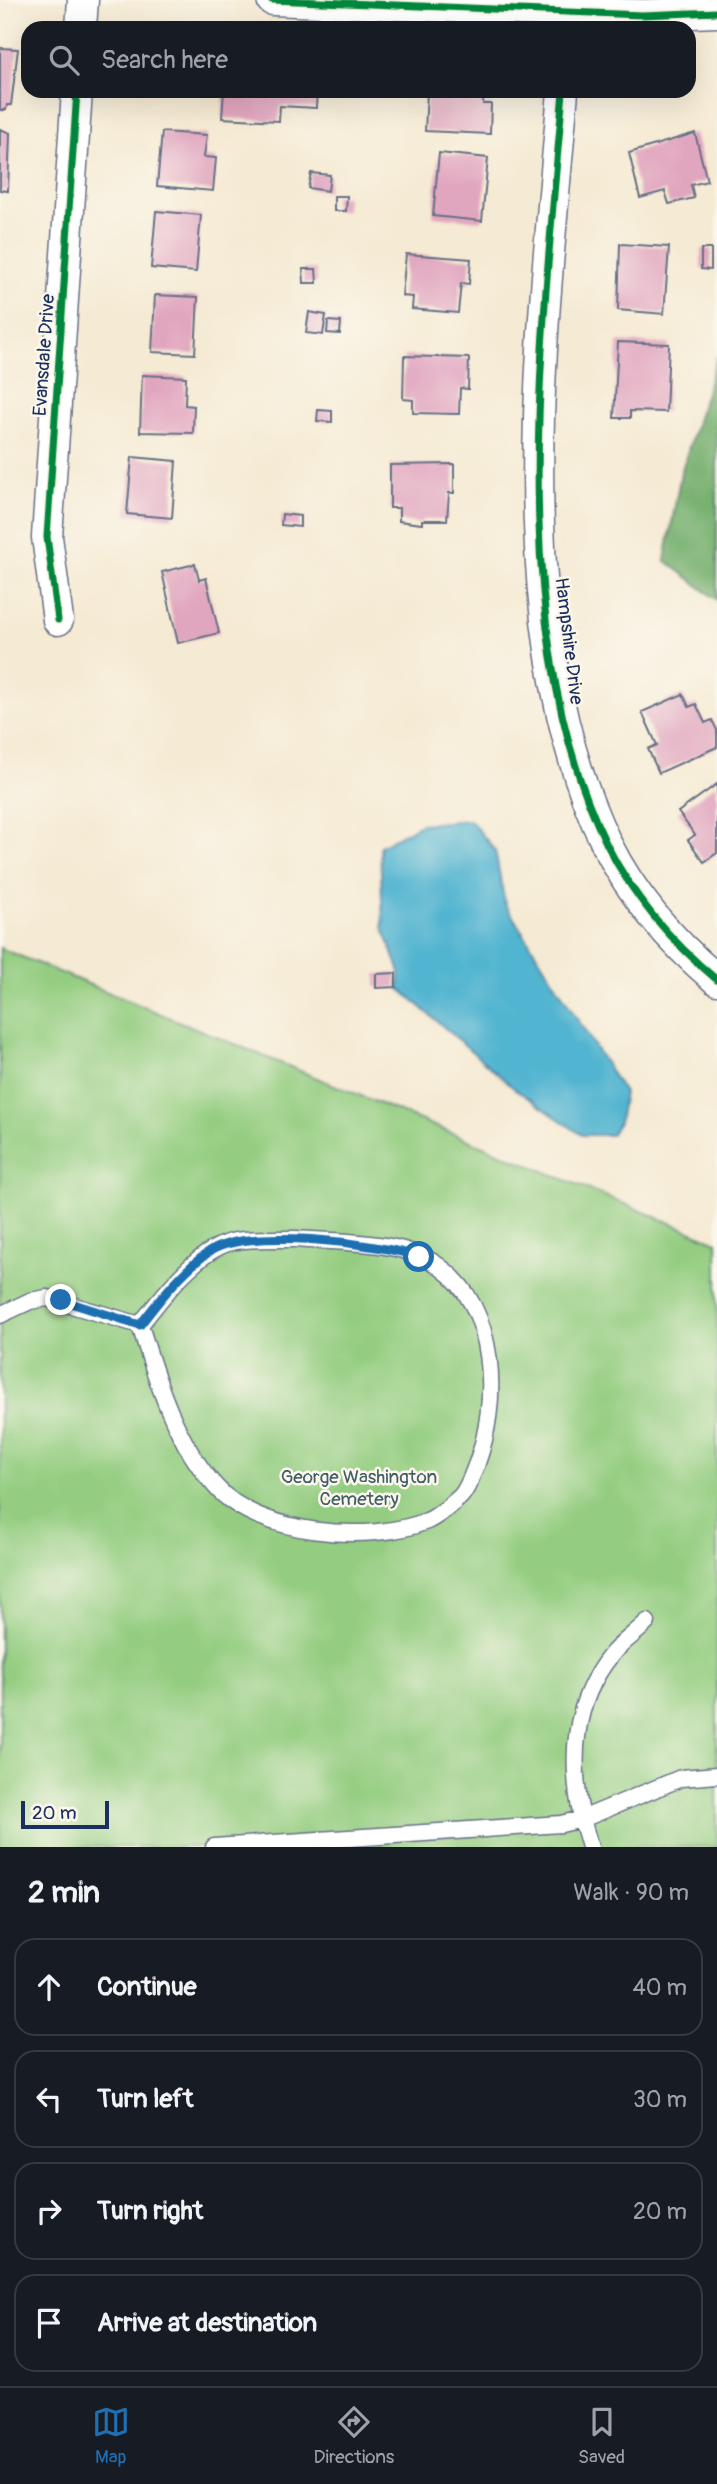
<!DOCTYPE html>
<meta charset="utf-8">
<style>
:root{--surface:#171b24;--page:#20242c;--text:#f1f3f6;--muted:#9ea1a6;--line:#363941;--accent:#1f6fb2}
body{margin:0;font-family:Pangolin,sans-serif;background:var(--page);color:var(--text)}
.scale{position:absolute;left:21px;bottom:18px;width:88px;box-sizing:border-box;padding-left:7px;border:4px solid #1b2f5e;border-top:0;font-size:19px;line-height:24px;white-space:nowrap;color:#1b2f5e;-webkit-text-stroke:5px #fbf7ec;paint-order:stroke}
.stop{position:absolute;width:21px;height:21px;margin:-16px;border:5px solid #1f6fb2;border-radius:50%;background:#fff}
.stop.end{background:#1f6fb2;border-color:#fff;box-shadow:0 2px 7px #0008}
.list{margin:0;padding:0;list-style:none}
h2{display:flex;justify-content:space-between;align-items:center;height:91px;margin:0;padding:0 28px;font-size:30px}
h2 small{font-size:23px;font-weight:400;color:var(--muted)}
.list li{display:grid;grid-template-columns:46px 1fr auto;gap:21px;align-items:center;box-sizing:border-box;height:98px;margin:0 14px 14px;padding:0 14px;border:2px solid var(--line);border-radius:21px}
.list b{display:block;font-size:26px;white-space:nowrap}
.list em{font-size:23px;font-style:normal;color:var(--muted)}
.icon{flex:none;width:38px;height:38px;fill:none;stroke:currentColor;stroke-width:2;stroke-linecap:round;stroke-linejoin:round}
.map{position:relative;flex:none;width:717px;height:1847px;overflow:hidden}
.search{position:absolute;background:var(--surface);box-shadow:0 7px 28px #0002;left:21px;right:21px;top:21px;height:77px;display:flex;align-items:center;gap:18px;box-sizing:border-box;padding:0 24px;border-radius:21px;color:var(--muted);font-size:26px}
.sheet{height:539px;background:var(--surface)}
nav{display:flex;justify-content:space-around;align-items:center;box-sizing:border-box;height:98px;border-top:2px solid var(--line);background:var(--surface);font-size:19px;color:var(--muted)}
nav a{display:grid;justify-items:center;gap:4px}
nav .on{color:var(--accent)}
.map>svg:first-child{display:block}
.green{fill:#94cd81;stroke:#587e70;stroke-width:2}
.forest{fill:#77b06f;stroke:#497066;stroke-width:2}
.water{fill:#51b4d0;stroke:#367297;stroke-width:2}
.building{fill:#e1a6bf}
.lines{fill:none;stroke-linecap:round;stroke-linejoin:round}
.lane-casing{stroke:#677087;stroke-width:19}
.street-casing{stroke:#677087;stroke-width:33}
.lane{stroke:#fff;stroke-width:16}
.street{stroke:#fff;stroke-width:30}
.cycleway-casing{stroke:#fbf7ec;stroke-width:11}
.cycleway{stroke:#00873e;stroke-width:7}
.route{stroke:#1f6fb2;stroke-width:9}
.labels{text-anchor:middle;dominant-baseline:central;stroke-width:5;stroke-linejoin:round;paint-order:stroke}
.street-label{font-size:19px;fill:#1b2f5e;stroke:#fbf7ec}
.park-label{font-size:19px;fill:#3f5e68;stroke:#fbf7ec}
</style>
<div class="map">
<svg width="717" height="1847" viewBox="0 0 717 1847">
<rect width="100%" height="100%" fill="#fbf7ec"/>
<filter id="ink" filterUnits="userSpaceOnUse"><feTurbulence type="fractalNoise" baseFrequency=".0143" numOctaves="2"/><feDisplacementMap in="SourceGraphic" scale="14" xChannelSelector="R" yChannelSelector="G"/><feConvolveMatrix kernelMatrix="1 2 1 2 8 2 1 2 1" color-interpolation-filters="sRGB"/></filter>
<filter id="wash" filterUnits="userSpaceOnUse"><feTurbulence type="fractalNoise" baseFrequency=".00686" numOctaves="4" result="noise"/><feDisplacementMap in="SourceGraphic" scale="28" xChannelSelector="R" yChannelSelector="G"/><feGaussianBlur stdDeviation="1.57" result="paint"/><feColorMatrix in="noise" values="0 0 0 0 0 0 0 0 0 0 0 0 0 0 0 0 0 1.4 0 .05"/><feComposite in="paint" operator="in"/></filter>
<g filter="url(#wash)">
<rect width="100%" height="100%" fill="#f5ead3"/>
<path class="green" d="M0,948L717,1242V1847H0Z"/>
<path class="forest" d="M717,357V600L665,560L681,473Z"/>
<path class="water" d="M470,820L495,850L505,904L624,1093L619,1122L611,1135H582L515,1089L399,988L400,972L383,927L380,846L421,824Z"/>
<g id="blocks">
<path class="building" d="M0,48L18,49L11,105H7L6,110H0Z
M224,91H317L316,108L280,106L279,121L222,118Z
M427,91H484L483,104H491L490,134L425,131Z
M0,129L10,133L8,191L0,190Z
M162,132L207,135L204,157L216,158L213,191L157,186Z
M695,133L707,181L691,185L694,198L669,204L665,191L640,198L629,153Z
M439,153L488,158L482,221L433,216Z
M311,173L330,175L328,191L308,188Z
M334,196H347L346,211H334Z
M156,211L201,215L196,272L151,268Z
M620,244L669,247L664,314L618,310Z
M701,249H711V270L701,269Z
M406,254L471,259L469,284L461,283L458,313L412,309L413,297L402,296Z
M303,269H316L317,283H304Z
M155,295L198,297L195,354L152,352Z
M309,312L326,315L323,335L306,333Z
M328,321L341,322L340,334L327,333Z
M618,342L669,344L666,412L630,411V418H614Z
M404,356L469,358L468,389L460,388L459,414L413,413V400L403,399Z
M142,375L186,377L185,405L194,406L193,433L140,432Z
M318,410L332,411V422L317,421Z
M132,457L176,461L172,518L127,514Z
M454,464V493H449L447,520H422V524L399,521V508H390V465Z
M282,514L300,516V527L281,525Z
M195,564L199,580L206,578L219,633L178,643L162,572Z
M683,694L689,707L696,704L705,723L712,720L717,730V747L659,773L648,749L657,745L642,712Z
M717,784V853L704,862L688,840L695,835L678,812Z
M396,973V987L376,988V974Z"/>
</g>
</g>
<g filter="url(#ink)">
<use href="#blocks" fill-opacity="0" stroke="#677087" stroke-width="2"/>
<g class="lines">
<defs>
<path id="lane" d="M296,1239C340,1243 403,1239 440,1267C498,1308 499,1403 477,1463C473,1473 468,1488 461,1496C451,1505 439,1516 427,1521C370,1544 258,1535 216,1487C176,1443 157,1382 140,1325C161,1298 200,1246 236,1241C255,1238 276,1239 296,1239Z
M0,1315L30,1301L47,1298L140,1325
M647,1622C636,1633 621,1643 611,1655C572,1703 570,1761 582,1819L681,1778L717,1775
M214,1847L561,1824L582,1819L590,1847"/>
<path id="street" d="M272,0L642,15L717,12
M81,28L83,0
M563,91C544,324 501,629 607,845C633,897 673,943 717,980
M58,620L47,537L77,91"/>
</defs>
<use href="#lane" class="lane-casing"/>
<use href="#street" class="street-casing"/>
<use href="#lane" class="lane"/>
<use href="#street" class="street"/>
<defs>
<path id="cycleway" d="M272,0L642,15L717,12
M563,91C544,324 501,629 607,845C633,897 673,943 717,980
M58,620L47,537L77,91"/>
</defs>
<use href="#cycleway" class="cycleway-casing"/>
<use href="#cycleway" class="cycleway"/>
</g>
</g>
<g class="lines" filter="url(#ink)">
<path class="route" d="M61,1300L140,1325C160,1299 182,1271 209,1252C245,1226 377,1243 419,1257"/>
</g>
<g class="labels">
<g class="street-label">
<text transform="translate(44 355) rotate(-86)">Evansdale Drive</text>
<text transform="translate(569 641) rotate(83)">Hampshire Drive</text>
</g>
<g class="park-label">
<text x="359" y="1477">George Washington<tspan x="359" dy="22">Cemetery</tspan></text>
</g>
</g>
</svg>
<div class="scale">20 m</div>
<div class="stop" style="left:419px;top:1257px"></div>
<div class="stop end" style="left:61px;top:1300px"></div>
<div class="search"><svg class="icon" aria-label="search" viewBox="0 0 24 24"><circle cx="10" cy="10" r="6"/><path d="M15 15l6 6"/></svg>Search here</div>
</div>
<section class="sheet">
<h2>2 min<small>Walk · 90 m</small></h2>
<ul class="list">
<li><svg class="icon" aria-label="ahead" viewBox="0 0 24 24"><path d="M12 20V5M6 11l6-6 6 6"/></svg><div><b>Continue</b></div><em>40 m</em></li>
<li><svg class="icon" aria-label="left" viewBox="0 0 24 24"><path d="M17 20v-9H6M10 6l-5 5 5 5"/></svg><div><b>Turn left</b></div><em>30 m</em></li>
<li><svg class="icon" aria-label="right" viewBox="0 0 24 24"><path d="M7 20v-9h11M14 6l5 5-5 5"/></svg><div><b>Turn right</b></div><em>20 m</em></li>
<li><svg class="icon" aria-label="arrive" viewBox="0 0 24 24"><path d="M6 21V4h12l-3 4 3 4H6"/></svg><div><b>Arrive at destination</b></div></li>
</ul>
</section>
<nav>
<a class="on"><svg class="icon" aria-label="map" viewBox="0 0 24 24"><path d="M3 6l6-2 6 2 6-2v14l-6 2-6-2-6 2zM9 4v14M15 6v14"/></svg>Map</a>
<a><svg class="icon" aria-label="directions" viewBox="0 0 24 24"><path d="M12 3l9 9-9 9-9-9zM9 14v-3h6M13 9l2 2-2 2"/></svg>Directions</a>
<a><svg class="icon" aria-label="saved" viewBox="0 0 24 24"><path d="M7 4h10v16l-5-4-5 4z"/></svg>Saved</a>
</nav>
